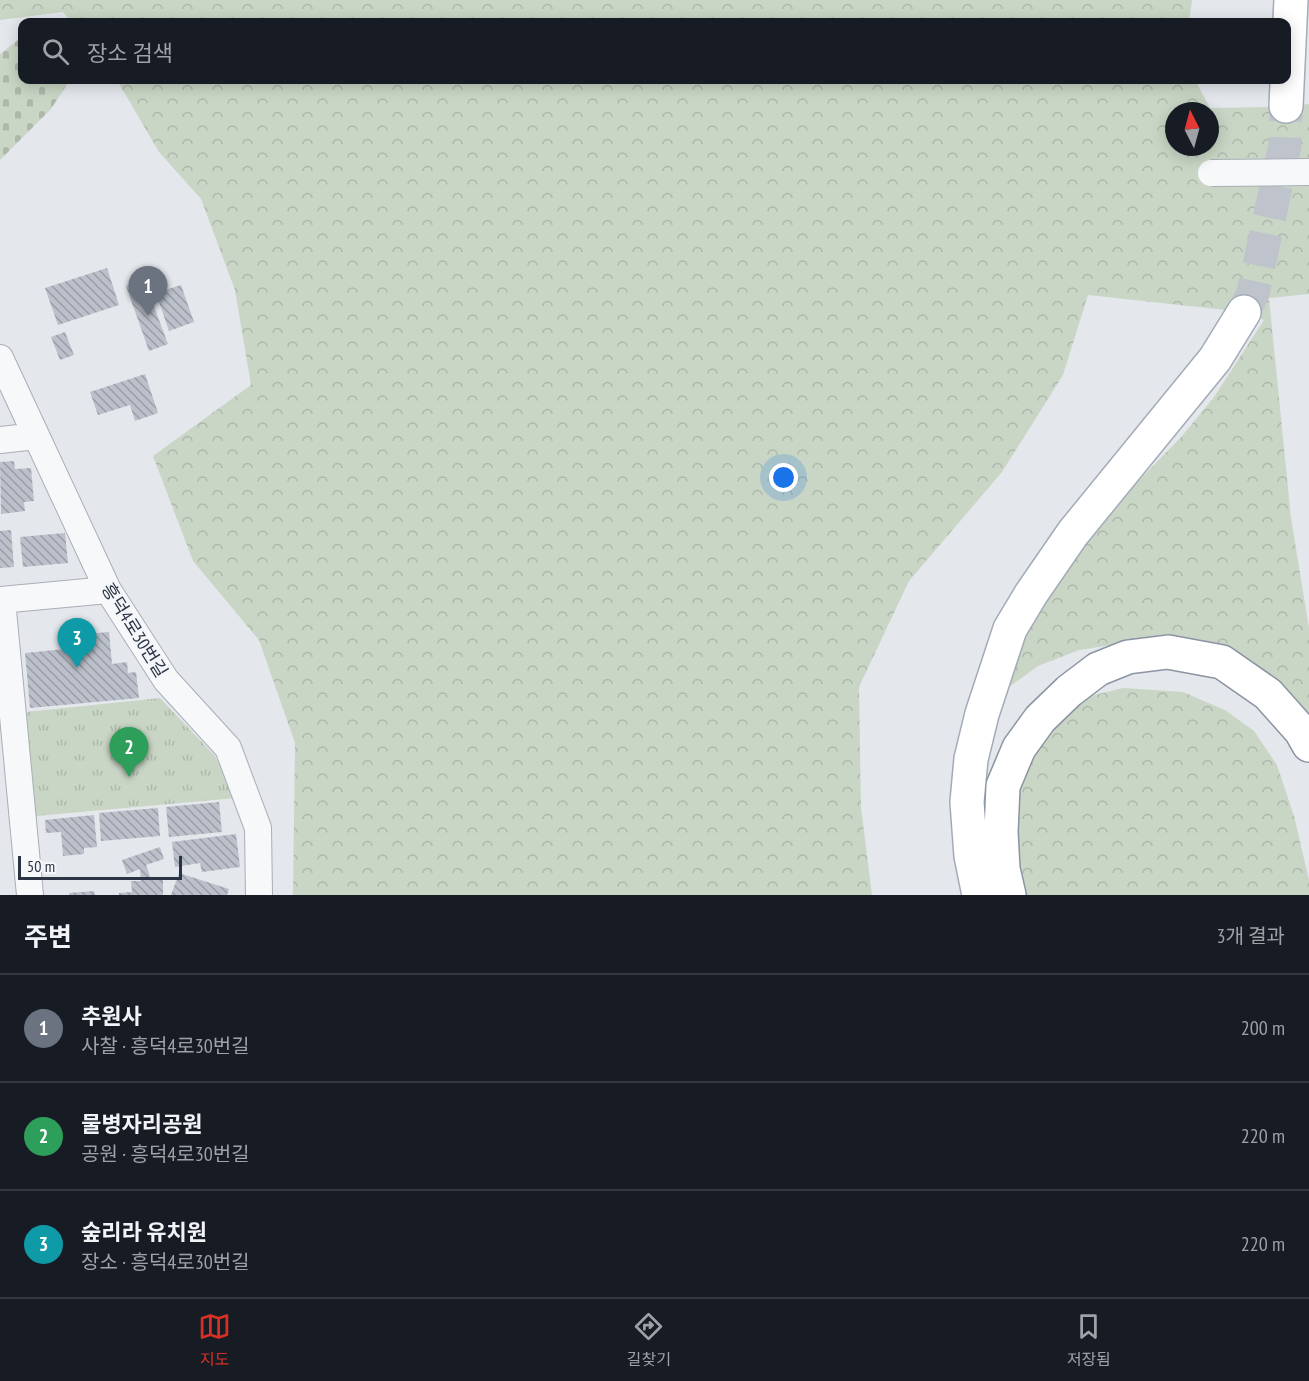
<!DOCTYPE html>
<html lang="ko">
<meta charset="utf-8">
<style>
:root{--surface:#171b24;--page:#242831;--text:#f1f3f6;--muted:#9ea1a6;--line:#363941;--accent:#d93025}
body{margin:0;font-family:"PT Sans Narrow","Noto Sans KR",sans-serif;background:var(--page);color:var(--text)}
.compass{position:absolute;left:1165px;top:102px;width:54px;height:54px;border-radius:50%;background:var(--surface);box-shadow:0 3px 15px #0003;rotate:354deg}
.scale{position:absolute;left:18px;bottom:15px;width:164px;box-sizing:border-box;padding-left:6px;border:3px solid #2b3445;border-top:0;font-size:16px;line-height:21px;white-space:nowrap;color:#2b3445;-webkit-text-stroke:4px #f4f6f9;paint-order:stroke}
.you{position:absolute;left:784px;top:478px;width:21px;height:21px;margin:-15px;border:4px solid #fff;border-radius:50%;background:#1a73e8;box-shadow:0 0 0 9px #1a73e833}
.badge{display:grid;place-items:center;width:39px;height:39px;border-radius:50%;background:var(--accent);color:#fff;font-size:20px;font-weight:700}
.pin{position:absolute;translate:-50% -50px;filter:drop-shadow(0 2px 3px #0008)}
.pin::after{content:'';position:absolute;top:32px;width:21px;height:18px;background:inherit;clip-path:polygon(0 0,100% 0,50% 100%)}
.list{margin:0;padding:0;list-style:none}
h2{display:flex;justify-content:space-between;align-items:center;height:78px;margin:0;padding:0 24px;font-size:26px}
h2 small{font-size:20px;font-weight:400;color:var(--muted)}
.list li{display:grid;grid-template-columns:39px 1fr auto;gap:18px;align-items:center;box-sizing:border-box;height:108px;padding:0 24px;border-top:2px solid var(--line)}
.list b{display:block;font-size:22px;white-space:nowrap}
.list p{margin:0;font-size:20px;white-space:nowrap;color:var(--muted)}
.list em{font-size:20px;font-style:normal;color:var(--muted)}
.icon{flex:none;width:33px;height:33px;fill:none;stroke:currentColor;stroke-width:2;stroke-linecap:round;stroke-linejoin:round}
.map{position:relative;flex:none;width:1309px;height:895px;overflow:hidden}
.search{position:absolute;background:var(--surface);box-shadow:0 3px 15px #0003;left:18px;right:18px;top:18px;height:66px;display:flex;align-items:center;gap:15px;box-sizing:border-box;padding:0 21px;border-radius:12px;color:var(--muted);font-size:22px}
.sheet{height:402px;background:var(--surface)}
nav{display:flex;justify-content:space-around;align-items:center;box-sizing:border-box;height:84px;border-top:2px solid var(--line);background:var(--surface);font-size:16px;color:var(--muted)}
nav a{display:grid;justify-items:center;gap:3px}
nav .on{color:var(--accent)}
.map>svg:first-child{display:block}
.forest{fill:url(#forest-crowns);fill-rule:evenodd}
.cemetery{fill:url(#cemetery-stones)}
.park{fill:url(#park-tufts)}
.building{fill:url(#building-back-hatch)}
.lines{fill:none;stroke-linecap:round;stroke-linejoin:round}
.major-tunnel{stroke:#bfc3cb;stroke-width:33;stroke-dasharray:33 16;stroke-linecap:butt}
.minor-casing{stroke:#a9aeb7;stroke-width:28}
.major-casing{stroke:#a3abb8;stroke-width:36}
.highway-casing{stroke:#8b94a3;stroke-width:36}
.minor{stroke:#f7f8fa;stroke-width:26}
.major{stroke:#fff;stroke-width:33}
.highway{stroke:#fff;stroke-width:33}
.minor-bridge-casing{stroke:#a9aeb7;stroke-width:28;stroke-linecap:butt}
.minor-bridge{stroke:#f7f8fa;stroke-width:26}
.labels{text-anchor:middle;dominant-baseline:central;stroke-width:4.5;stroke-linejoin:round;paint-order:stroke}
.street-label{font-size:18px;fill:#2b3445;stroke:#f4f6f9}
</style>
<div class="map">
<svg width="1309" height="895" viewBox="0 0 1309 895">
<defs>
<pattern id="forest-crowns" width="20" height="18" patternUnits="userSpaceOnUse" patternTransform="scale(1.5)"><rect width="20" height="18" fill="#c9d6c5"/><path d="M2 6a3 3 0 1 1 6 0M12 15a3 3 0 1 1 6 0" fill="none" stroke="#adb8ab"/></pattern>
<pattern id="cemetery-stones" width="16" height="16" patternUnits="userSpaceOnUse" patternTransform="scale(1.5)"><rect width="16" height="16" fill="#c9d6c5"/><path d="M2 7V4a2 2 0 0 1 4 0v3zM10 15v-3a2 2 0 0 1 4 0v3z" fill="#adb8ab"/></pattern>
<pattern id="park-tufts" width="24" height="20" patternUnits="userSpaceOnUse" patternTransform="scale(1.5)"><rect width="24" height="20" fill="#c9d6c5"/><path d="M3 7l-1-3M5 7V3M7 7l1-3M15 17l-1-3M17 17v-4M19 17l1-3" fill="none" stroke="#adb8ab"/></pattern>
<pattern id="building-back-hatch" width="6" height="6" patternUnits="userSpaceOnUse" patternTransform="scale(1.5)"><rect width="6" height="6" fill="#bbc0ca"/><path d="M-1 5l2 2M0 0l6 6M5-1l2 2" fill="none" stroke="#989da6"/></pattern>
</defs>
<rect width="100%" height="100%" fill="#e4e7ec"/>
<path class="forest" d="M0,0H1192L1189,22H72L63,12L0,20Z
M117,80H1195L1210,108L1280,107L1309,104V294L1269,298L1291,518L1309,628V732L1270,688L1125,643L1079,650L1038,666L1001,693L987,697L1089,532L1182,436L1214,397L1264,320L1244,312L1088,295L1063,375L1002,472L909,581L859,687L861,808L872,895H293L295,743L259,640L193,561L153,456L251,385L235,290L201,199L159,152ZM1174,111H1210V147H1174Z
M1123,688L1183,692L1225,710L1254,731L1277,765L1294,816L1309,880V895H1020L1004,796L1074,700Z"/>
<path class="cemetery" d="M22,37V80H70L51,109L0,160V54Z"/>
<path class="park" d="M160,698L215,756L236,798L36,816L26,712Z"/>
<path class="building" d="M107,268L119,305L58,325L45,288Z
M144,280L168,344L149,351L126,286Z
M181,285L194,322L169,331L156,293Z
M65,332L74,355L60,360L51,337Z
M145,374L158,413L135,421L130,405L98,415L90,392Z
M14,461L15,469L31,468L34,501L24,502L25,511L1,514L0,462Z
M11,530L14,567L0,568V531Z
M65,533L68,563L23,567L20,537Z
M109,632L112,664L127,662L128,673L136,672L139,698L30,708L25,653L75,648L74,635Z
M219,802L222,832L169,837L166,807Z
M158,808L160,836L101,841L99,813Z
M94,815L97,847L84,848V854L63,856L61,832L46,833L45,820Z
M236,834L240,867L202,872L200,863L175,867L172,842Z
M160,847L164,859L146,865L151,879L163,880V895H119V893L132,892L131,881H141L140,869L127,874L122,860Z
M179,873L229,889L227,895H171Z
M94,891L95,895H69V893Z"/>
<g class="lines">
<path class="major-tunnel" d="M1244,312L1253,293L1285,145L1286,106"/>
<defs>
<path id="minor" d="M0,358L108,590L166,680L228,748L258,828L259,895
M0,440L36,436
M0,600L108,590
M2,600L30,895"/>
<path id="major" d="M1286,106L1291,0
M979,895L971,856L967,802L971,759L982,714L1010,629L1031,594L1073,533L1215,359L1244,312"/>
<path id="highway" d="M1009,895L1003,869L1001,832L1003,786L1019,748L1040,719L1069,691L1098,669L1128,657L1168,652L1222,662L1268,694L1301,731L1309,745"/>
</defs>
<use href="#minor" class="minor-casing"/>
<use href="#major" class="major-casing"/>
<use href="#highway" class="highway-casing"/>
<use href="#minor" class="minor"/>
<use href="#major" class="major"/>
<use href="#highway" class="highway"/>
<defs>
<path id="minor-bridge" d="M1211,173L1309,172"/>
</defs>
<use href="#minor-bridge" class="minor-bridge-casing"/>
<use href="#minor-bridge" class="minor-bridge"/>
</g>
<g class="labels">
<g class="street-label">
<text transform="translate(135 630) rotate(58)">흥덕4로30번길</text>
</g>
</g>
</svg>
<svg class="compass" viewBox="-18 -18 36 36"><path d="M0-13l5 13h-10z" fill="#e53935"/><path d="M0 13l5-13h-10z" fill="#9ea1a6"/></svg>
<div class="scale">50 m</div>
<div class="you"></div>
<div class="pin badge" style="left:148px;top:316px;background:#6b7280">1</div>
<div class="pin badge" style="left:129px;top:777px;background:#2e9e5b">2</div>
<div class="pin badge" style="left:77px;top:668px;background:#0f9aa8">3</div>
<div class="search"><svg class="icon" aria-label="search" viewBox="0 0 24 24"><circle cx="10" cy="10" r="6"/><path d="M15 15l6 6"/></svg>장소 검색</div>
</div>
<section class="sheet">
<h2>주변<small>3개 결과</small></h2>
<ul class="list">
<li><span class="badge" style="background:#6b7280">1</span><div><b>추원사</b><p>사찰 · 흥덕4로30번길</p></div><em>200 m</em></li>
<li><span class="badge" style="background:#2e9e5b">2</span><div><b>물병자리공원</b><p>공원 · 흥덕4로30번길</p></div><em>220 m</em></li>
<li><span class="badge" style="background:#0f9aa8">3</span><div><b>숲리라 유치원</b><p>장소 · 흥덕4로30번길</p></div><em>220 m</em></li>
</ul>
</section>
<nav>
<a class="on"><svg class="icon" aria-label="map" viewBox="0 0 24 24"><path d="M3 6l6-2 6 2 6-2v14l-6 2-6-2-6 2zM9 4v14M15 6v14"/></svg>지도</a>
<a><svg class="icon" aria-label="directions" viewBox="0 0 24 24"><path d="M12 3l9 9-9 9-9-9zM9 14v-3h6M13 9l2 2-2 2"/></svg>길찾기</a>
<a><svg class="icon" aria-label="saved" viewBox="0 0 24 24"><path d="M7 4h10v16l-5-4-5 4z"/></svg>저장됨</a>
</nav>
